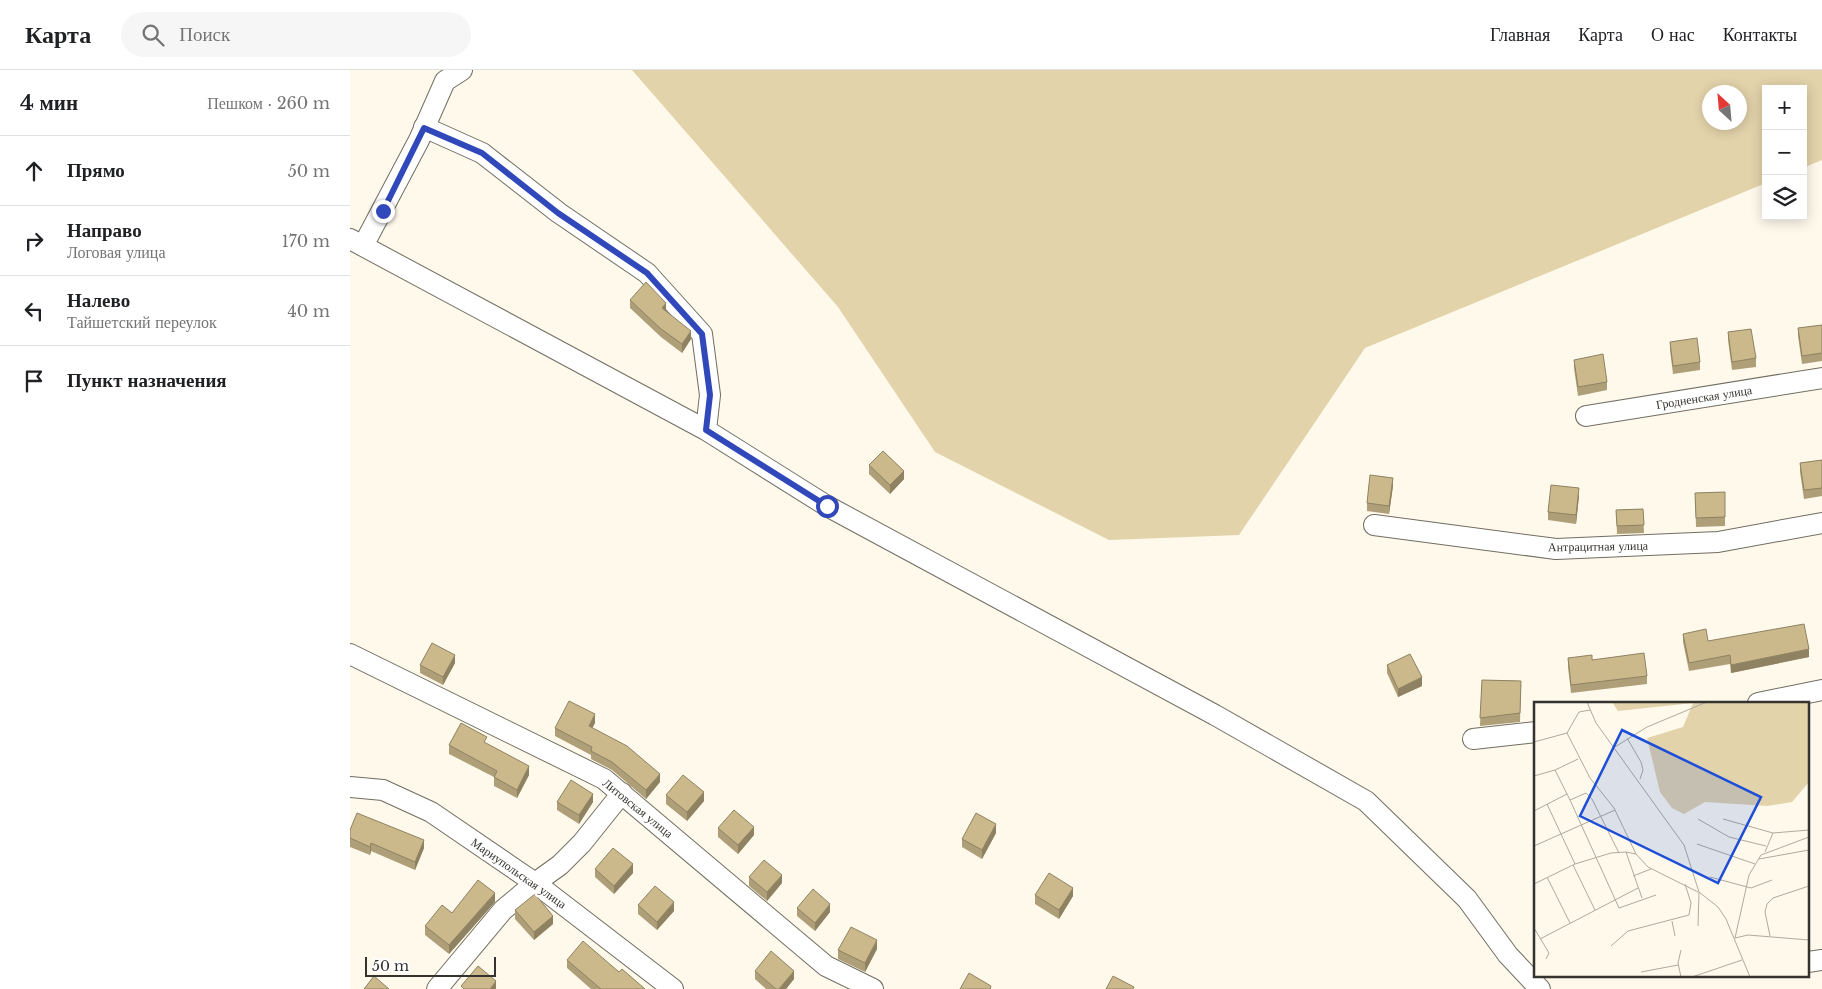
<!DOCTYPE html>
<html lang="ru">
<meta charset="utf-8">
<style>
:root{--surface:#fff;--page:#f6f6f6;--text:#202124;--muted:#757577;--line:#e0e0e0}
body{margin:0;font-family:"Libre Baskerville",serif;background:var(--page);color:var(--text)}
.controls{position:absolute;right:15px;top:15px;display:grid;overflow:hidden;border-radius:0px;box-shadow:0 2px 12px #0003}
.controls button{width:45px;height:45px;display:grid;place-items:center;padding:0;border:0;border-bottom:1px solid var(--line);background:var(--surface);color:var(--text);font:25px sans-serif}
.compass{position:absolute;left:1352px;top:15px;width:45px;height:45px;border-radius:50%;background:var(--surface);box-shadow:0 2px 12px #0003;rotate:334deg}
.scale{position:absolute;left:15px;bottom:12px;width:131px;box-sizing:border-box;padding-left:5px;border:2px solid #35332e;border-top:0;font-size:14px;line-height:18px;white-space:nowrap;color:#35332e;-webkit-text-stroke:4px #fff;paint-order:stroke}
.stop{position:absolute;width:15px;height:15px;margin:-11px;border:4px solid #3048ba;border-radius:50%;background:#fff}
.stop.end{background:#3048ba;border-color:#fff;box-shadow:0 1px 5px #0008}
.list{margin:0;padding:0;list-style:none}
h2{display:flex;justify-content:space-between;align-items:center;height:65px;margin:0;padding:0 20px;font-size:21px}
h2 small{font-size:16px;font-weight:400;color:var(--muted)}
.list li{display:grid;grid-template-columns:32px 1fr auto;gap:15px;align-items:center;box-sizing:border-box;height:70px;padding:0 20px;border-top:1px solid var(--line)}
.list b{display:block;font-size:19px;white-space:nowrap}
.list p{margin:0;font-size:16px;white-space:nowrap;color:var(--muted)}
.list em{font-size:16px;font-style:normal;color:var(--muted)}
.icon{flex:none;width:28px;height:28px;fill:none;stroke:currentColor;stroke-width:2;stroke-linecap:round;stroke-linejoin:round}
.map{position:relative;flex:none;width:1472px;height:919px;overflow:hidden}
header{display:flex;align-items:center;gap:30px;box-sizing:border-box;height:70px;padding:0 25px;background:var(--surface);border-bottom:1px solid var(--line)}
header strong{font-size:24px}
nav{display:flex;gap:28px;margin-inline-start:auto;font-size:18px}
.search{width:350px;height:45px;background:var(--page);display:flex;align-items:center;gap:12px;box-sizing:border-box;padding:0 18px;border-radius:28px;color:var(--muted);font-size:19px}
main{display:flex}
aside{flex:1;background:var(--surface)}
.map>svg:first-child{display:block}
.green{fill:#e3d3ab;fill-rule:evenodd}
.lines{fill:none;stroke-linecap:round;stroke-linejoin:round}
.minor-casing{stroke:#716d61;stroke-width:22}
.minor{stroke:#fff;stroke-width:20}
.wall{fill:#af9f78}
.shaded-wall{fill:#8e8262}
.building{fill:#cbb98c;stroke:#8e8262}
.route{stroke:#3048ba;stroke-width:6}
.labels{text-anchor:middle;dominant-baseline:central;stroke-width:5;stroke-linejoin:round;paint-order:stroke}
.street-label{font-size:12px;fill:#35332e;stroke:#fff}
.inset-road{fill:none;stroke:#aeaa9f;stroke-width:1}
.view{fill:#1d4ed8;fill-opacity:0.15;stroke:#1d4ed8;stroke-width:2.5}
.inset-edge{fill:none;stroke:#35332e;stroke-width:2.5}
</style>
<header>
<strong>Карта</strong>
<div class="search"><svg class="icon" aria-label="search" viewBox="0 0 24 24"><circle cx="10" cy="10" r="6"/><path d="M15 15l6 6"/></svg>Поиск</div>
<nav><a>Главная</a><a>Карта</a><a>О нас</a><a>Контакты</a></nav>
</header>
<main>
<aside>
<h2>4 мин<small>Пешком · 260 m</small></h2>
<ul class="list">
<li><svg class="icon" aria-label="ahead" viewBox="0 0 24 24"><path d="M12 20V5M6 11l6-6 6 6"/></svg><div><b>Прямо</b></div><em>50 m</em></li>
<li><svg class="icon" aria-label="right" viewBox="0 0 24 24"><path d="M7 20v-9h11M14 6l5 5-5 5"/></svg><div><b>Направо</b><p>Логовая улица</p></div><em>170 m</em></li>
<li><svg class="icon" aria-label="left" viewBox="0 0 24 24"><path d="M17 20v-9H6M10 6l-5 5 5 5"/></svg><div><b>Налево</b><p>Тайшетский переулок</p></div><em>40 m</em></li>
<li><svg class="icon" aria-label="arrive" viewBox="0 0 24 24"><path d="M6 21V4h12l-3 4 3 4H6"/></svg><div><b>Пункт назначения</b></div></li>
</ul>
</aside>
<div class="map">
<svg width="1472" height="919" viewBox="0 0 1472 919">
<rect width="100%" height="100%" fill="#fef9eb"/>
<path class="green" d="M282,0H1472V90L1453,98V19H1416V113L1015,278L889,465L759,470L585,382L488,237ZM1360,22H1390V52H1360Z"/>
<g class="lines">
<defs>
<path id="minor" d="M74,57L132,83L209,143L297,203L352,264L360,325L356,360
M0,169L356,360L477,436L865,645L1016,731L1117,829L1158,885L1190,919
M13,176L69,70L95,11L112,0
M1236,346L1472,308
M1024,455L1206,479L1368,472L1472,453
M0,584L254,709L476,896L523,919
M1408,633L1472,620
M1123,669L1186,662
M0,717L33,720L81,742L185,813L323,919
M1458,892L1472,890
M87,919L153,840L185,813L210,795L232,773L272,723"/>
</defs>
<use href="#minor" class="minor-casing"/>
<use href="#minor" class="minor"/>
</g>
<path class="wall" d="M280,230L316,241L341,269L332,283L311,267L280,238Z
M1472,255V291L1452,294L1448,266V258Z
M1378,262L1406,288V297L1382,300L1378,270Z
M1320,272L1350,292V300L1323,304L1320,280Z
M1224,290L1257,312V320L1228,326L1224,298Z
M1472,390V426L1454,429L1450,402V393Z
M519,395L554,409L540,424L519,404Z
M1043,416L1039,444L1017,441V433Z
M1375,422V456L1346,457L1345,423Z
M1229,426L1226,454L1198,450V442Z
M1293,439L1294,463L1267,464L1266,440Z
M1333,564L1358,571L1459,587L1381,603L1380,594L1339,601L1333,572Z
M1218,588L1242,590L1297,606V614L1221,623L1218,597Z
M105,593L93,615L70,603V595Z
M1037,595L1072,616L1048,627L1037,603Z
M1132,610L1171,611L1170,652L1130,656Z
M245,653L242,658L310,712L296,729L262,700L241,689V685L205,666V658Z
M137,674L179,705L167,728L144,716V707L99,684V675Z
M316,725L354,731L337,751L316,734Z
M207,732H243L229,754L207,740Z
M368,758L404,765L388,784L368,767Z
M0,760L74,778L65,800L21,781L20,785L0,777Z
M646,763L632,789L612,777V769Z
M245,799L283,803L264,824L245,807Z
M399,807L432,813L417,831L399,816Z
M685,825L723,826L709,849L685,834Z
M145,832L99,884L75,865V856L102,843Z
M288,835L324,841L307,860L288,844Z
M447,838L480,842L465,861L447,846Z
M165,840L203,854L184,870L165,849Z
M527,879L515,902L488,889V880Z
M217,890L269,902L295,919H241L217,898Z
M405,901L444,909L436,919H416L405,909Z"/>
<path class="shaded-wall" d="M316,233V242L312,238Z
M341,261V269L332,283V274Z
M554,401V409L540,424V415Z
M1043,408V416L1039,444V436Z
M1229,418V426L1226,454V445Z
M1459,579V587L1381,603V595Z
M105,585V593L93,615V607Z
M1072,607V616L1048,627V619Z
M245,644V653L239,664V656Z
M179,696V705L167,728V720Z
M310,704V712L296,729V720Z
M354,722V731L337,751V742Z
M243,724V732L229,754V745Z
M646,754V763L632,789V780Z
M404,757V765L388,784V775Z
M74,770V778L65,800V792Z
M21,773V781L20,785V777Z
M283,794V803L264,824V816Z
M432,805V813L417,831V822Z
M723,818V826L709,849V840Z
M145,823V832L99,884V875Z
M324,832V841L307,860V852Z
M480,834V842L465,861V853Z
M203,846V854L184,870V862Z
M527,870V879L515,902V893Z
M444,901V909L436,919H429Z
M146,911V919H140Z"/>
<path class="building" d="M296,212L316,233L312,238L341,261L332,274L311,259L280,230Z
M1472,255V283L1452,286L1448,258Z
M1401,259L1406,288L1382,292L1378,262Z
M1347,268L1350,292L1323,296L1320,272Z
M1253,284L1257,312L1228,317L1224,290Z
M533,381L554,401L540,415L519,395Z
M1472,390V418L1454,420L1450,393Z
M1020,405L1043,408L1039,436L1017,433Z
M1201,415L1229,418L1226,445L1198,442Z
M1375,422V447L1346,448L1345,423Z
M1293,439L1294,455L1267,456L1266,440Z
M1454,554L1459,579L1381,595L1380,585L1339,593L1333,564L1356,559L1358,571Z
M82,573L105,585L93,607L70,595Z
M1294,583L1297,606L1221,615L1218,588L1242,585V590Z
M1060,584L1072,607L1048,619L1037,595Z
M1132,610L1171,611L1170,643L1130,648Z
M219,631L245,644L239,656L277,676L310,704L296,720L262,692L241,681L242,677L205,658Z
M111,653L137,667L134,672L179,696L167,720L144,707L147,701L99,675Z
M333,705L354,722L337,742L316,725Z
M221,710L243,724L229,745L207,732Z
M384,740L404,757L388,775L368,758Z
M7,743L74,770L65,792L21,773L20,777L0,768V760Z
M626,743L646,754L632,780L612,769Z
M263,778L283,794L264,816L245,799Z
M414,790L432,805L417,822L399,807Z
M699,803L723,818L709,840L685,825Z
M128,810L145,823L99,875L75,856L92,835L102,843Z
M305,816L324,832L307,852L288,835Z
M463,819L480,834L465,853L447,838Z
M185,824L203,846L184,862L165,840Z
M501,857L527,870L515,893L488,880Z
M233,871L269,902L272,899L295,919H251L217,890Z
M421,881L444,901L429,919H426L405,901Z
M128,896L146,911L140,919H114L111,916Z
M619,903L641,916L640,919H610Z
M24,906L39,919H14Z
M763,906L784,917L783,919H756Z"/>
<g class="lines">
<path class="route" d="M33,141L74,58L132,83L208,143L297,203L352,264L360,325L356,360L477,436"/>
</g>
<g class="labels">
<g class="street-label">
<text transform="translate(1354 327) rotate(-9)">Гродненская улица</text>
<text transform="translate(1248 476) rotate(-1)">Антрацитная улица</text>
<text transform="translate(288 738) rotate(39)">Литовская улица</text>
<text transform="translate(169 803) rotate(35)">Мариупольская улица</text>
</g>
</g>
<g transform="translate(1184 632)">
<rect width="275" height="275" fill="#fef9eb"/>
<path d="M78,0H275V80L258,100L233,104L171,100L150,112L138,106L126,90L113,36L149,25L159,1L84,9Z" fill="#e3d3ab"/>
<path class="inset-road" d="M53,0L62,21L150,143L165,190L164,224M33,31L56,76L80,106L102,152M33,31L45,10L56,8M93,36L107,60L109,68L106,77M0,40L33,31M81,45L113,25L173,0M21,68L44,57M0,74L21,68L33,92L0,109M33,92L36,98L52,91L58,97L85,151M36,98L85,206L122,193M13,102L41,162M164,117L195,135L232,144M189,117L239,131L231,150M239,131L275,128M275,135L227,153L215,173L201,236L214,233L275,238M163,142L221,162M0,144L81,108M92,150L108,196M225,157L275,148M39,163L61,208M99,174L117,167M13,175L36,221M176,175L217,186L238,178M0,182L41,162L77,151L92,150L102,152L114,165L164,190M165,190L184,205L192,217L216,275M138,219L141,234M0,226L15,251L12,257M236,234L231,210L233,202L239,196L275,184M6,237L104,186M77,244L94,229L155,213L157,201L151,182M107,270L144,263M147,275L144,261L147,248M158,275L208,258"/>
<path class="view" d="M88,28L227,95L184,181L46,114Z"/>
<rect width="275" height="275" class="inset-edge"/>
</g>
</svg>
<div class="controls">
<button>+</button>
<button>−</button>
<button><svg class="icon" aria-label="layers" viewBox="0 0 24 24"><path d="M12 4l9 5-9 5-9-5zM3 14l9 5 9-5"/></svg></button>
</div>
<svg class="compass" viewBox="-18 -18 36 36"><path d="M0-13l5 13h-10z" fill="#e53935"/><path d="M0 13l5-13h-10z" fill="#757577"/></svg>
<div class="scale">50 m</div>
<div class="stop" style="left:477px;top:436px"></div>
<div class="stop end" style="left:33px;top:141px"></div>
</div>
</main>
